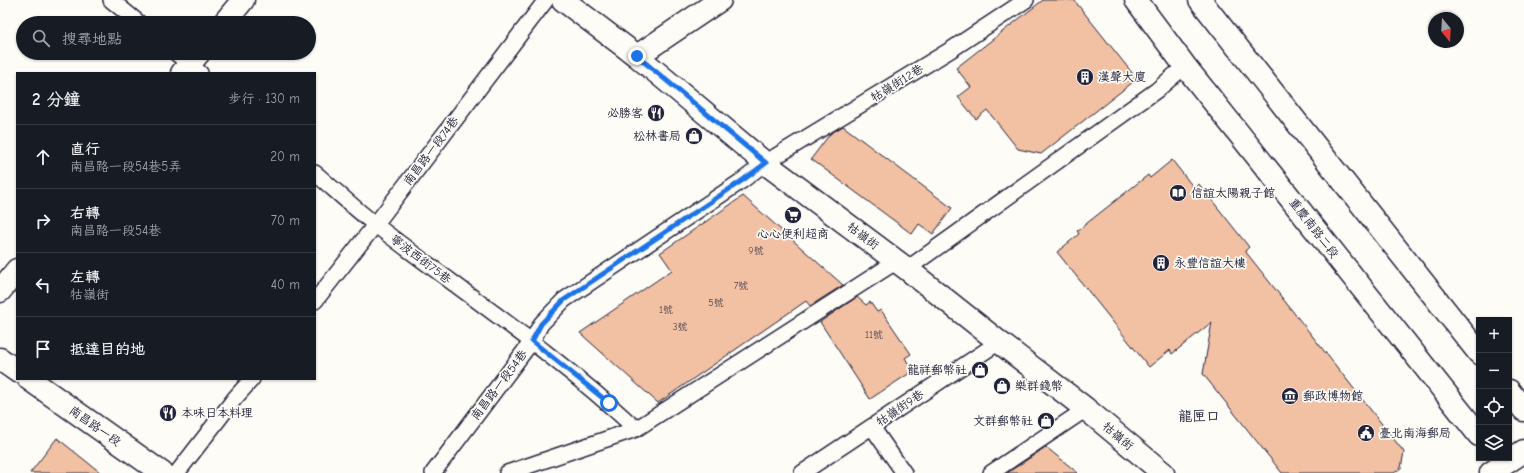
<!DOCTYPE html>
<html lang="zh-TW">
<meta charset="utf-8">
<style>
:root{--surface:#171b24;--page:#242831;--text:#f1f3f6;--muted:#9ea1a6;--line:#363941}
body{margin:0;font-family:"Comic Neue","LXGW WenKai TC",sans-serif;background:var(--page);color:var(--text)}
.controls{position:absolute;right:12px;bottom:12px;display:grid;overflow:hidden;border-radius:0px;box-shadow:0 1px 3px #0004}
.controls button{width:36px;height:36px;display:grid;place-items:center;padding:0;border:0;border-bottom:1px solid var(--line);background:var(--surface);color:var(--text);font:20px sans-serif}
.compass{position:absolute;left:1428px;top:12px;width:36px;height:36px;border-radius:50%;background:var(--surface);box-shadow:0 1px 3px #0004;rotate:162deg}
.stop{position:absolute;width:12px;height:12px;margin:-9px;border:3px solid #1a73e8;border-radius:50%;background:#fff}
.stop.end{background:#1a73e8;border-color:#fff;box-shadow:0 1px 4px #0008}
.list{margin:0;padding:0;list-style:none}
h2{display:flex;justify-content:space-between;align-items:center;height:52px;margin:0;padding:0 16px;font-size:17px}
h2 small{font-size:13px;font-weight:400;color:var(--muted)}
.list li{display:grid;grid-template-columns:26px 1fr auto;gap:12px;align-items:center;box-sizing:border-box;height:64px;padding:0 16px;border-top:1px solid var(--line)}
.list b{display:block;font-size:15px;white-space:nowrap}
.list p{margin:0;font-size:13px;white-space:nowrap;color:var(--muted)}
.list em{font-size:13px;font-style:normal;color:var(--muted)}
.icon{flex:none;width:22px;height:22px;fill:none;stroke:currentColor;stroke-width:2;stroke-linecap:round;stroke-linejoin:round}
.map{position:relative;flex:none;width:1524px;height:473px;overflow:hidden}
.search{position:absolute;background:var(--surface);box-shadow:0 1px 3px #0004;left:16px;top:16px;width:300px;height:44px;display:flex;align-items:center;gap:10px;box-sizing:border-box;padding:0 14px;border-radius:22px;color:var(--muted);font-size:15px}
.panel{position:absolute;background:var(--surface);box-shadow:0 1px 3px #0004;left:16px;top:72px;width:300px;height:308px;border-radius:0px}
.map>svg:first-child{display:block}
.building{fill:#f2c0a3;stroke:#22223b}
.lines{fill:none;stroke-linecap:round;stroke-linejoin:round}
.lane-casing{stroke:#22223b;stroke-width:18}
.street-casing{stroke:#22223b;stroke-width:25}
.secondary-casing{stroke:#22223b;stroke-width:25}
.lane{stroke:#fdfcf7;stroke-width:15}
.street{stroke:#fdfcf7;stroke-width:22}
.secondary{stroke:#fdfcf7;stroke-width:22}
.route{stroke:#1a73e8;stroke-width:5}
.labels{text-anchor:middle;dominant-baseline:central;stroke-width:3.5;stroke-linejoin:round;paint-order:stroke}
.number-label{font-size:10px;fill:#564a55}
.poi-label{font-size:12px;fill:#22223b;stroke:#fdfcf7;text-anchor:start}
.street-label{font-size:12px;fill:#22223b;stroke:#fdfcf7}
.quarter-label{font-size:14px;fill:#22223b;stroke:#fdfcf7}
</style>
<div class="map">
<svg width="1524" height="473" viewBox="0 0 1524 473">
<rect width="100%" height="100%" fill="#fdfcf7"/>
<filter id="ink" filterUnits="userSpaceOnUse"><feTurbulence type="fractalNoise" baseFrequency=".025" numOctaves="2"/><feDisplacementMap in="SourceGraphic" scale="8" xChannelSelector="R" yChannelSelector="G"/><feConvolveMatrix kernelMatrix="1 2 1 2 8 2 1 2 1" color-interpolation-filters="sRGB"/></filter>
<g filter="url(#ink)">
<path class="building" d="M1043,0H1074L1137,79L1041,154L1018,149L987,110L976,119L958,97L971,87L956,68Z
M843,126L952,208L933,234L919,224L912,234L811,159L830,134Z
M1172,160L1194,188L1199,184L1249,247L1245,251L1404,452L1401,468L1394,473H1282L1203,374L1212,322L1172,354L1170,350L1149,367L1057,252L1079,234L1077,231L1148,175L1150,178Z
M743,196L843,285L810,306L806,301L658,403L580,333L672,270L660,253Z
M857,297L866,305L870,302L877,312L881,310L911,354L905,358L913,371L870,399L820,322Z
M57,438L101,473H30Z
M1046,447L1078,473H1007Z"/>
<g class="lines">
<defs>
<path id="lane" d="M111,0L139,23
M176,53L200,73
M315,173C335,190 355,209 377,226C464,293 556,354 636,429
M907,269L1157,90L1185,66
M315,301L375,225L546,0
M872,427L904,473
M177,473L235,398L252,379
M433,473L532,341L541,324L564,300L743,180L765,163L952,49L1026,0
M507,473L636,429L897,261
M802,473L999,342
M991,473L1086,409"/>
<path id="street" d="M563,0L637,56L765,163L907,269L999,342L1086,409L1163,473
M224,23L243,0
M637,56L720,0
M182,73L199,53
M0,291L17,270
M0,359L17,371
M29,379L162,473"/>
<path id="secondary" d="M1136,0L1185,66L1479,435
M1200,0L1479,353
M1509,391L1524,410
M1491,473L1524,451"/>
</defs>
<use href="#lane" class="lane-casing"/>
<use href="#street" class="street-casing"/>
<use href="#secondary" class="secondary-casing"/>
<use href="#lane" class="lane"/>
<use href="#street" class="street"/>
<use href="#secondary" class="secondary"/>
</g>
</g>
<g class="lines" filter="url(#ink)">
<path class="route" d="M609,403L532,341L541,324L564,300L743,180L766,163L637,56"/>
</g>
<defs>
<symbol id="building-disc" viewBox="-11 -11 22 22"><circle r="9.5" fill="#22223b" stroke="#fdfcf7"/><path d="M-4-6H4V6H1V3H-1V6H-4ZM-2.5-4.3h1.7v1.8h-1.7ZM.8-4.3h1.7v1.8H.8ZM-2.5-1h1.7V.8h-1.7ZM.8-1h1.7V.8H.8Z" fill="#fff"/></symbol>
<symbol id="restaurant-disc" viewBox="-11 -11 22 22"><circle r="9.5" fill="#22223b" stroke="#fdfcf7"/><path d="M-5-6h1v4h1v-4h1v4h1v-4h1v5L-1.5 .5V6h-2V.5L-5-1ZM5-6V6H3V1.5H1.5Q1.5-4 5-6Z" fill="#fff"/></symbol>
<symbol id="shop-disc" viewBox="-11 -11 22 22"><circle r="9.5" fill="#22223b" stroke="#fdfcf7"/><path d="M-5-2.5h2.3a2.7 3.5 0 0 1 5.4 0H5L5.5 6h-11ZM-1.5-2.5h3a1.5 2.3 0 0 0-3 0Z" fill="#fff"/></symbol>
<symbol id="library-disc" viewBox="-11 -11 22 22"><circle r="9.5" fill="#22223b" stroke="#fdfcf7"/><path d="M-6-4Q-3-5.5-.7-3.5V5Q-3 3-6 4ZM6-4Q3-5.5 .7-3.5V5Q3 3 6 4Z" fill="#fff"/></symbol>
<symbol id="supermarket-disc" viewBox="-11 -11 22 22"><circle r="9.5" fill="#22223b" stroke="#fdfcf7"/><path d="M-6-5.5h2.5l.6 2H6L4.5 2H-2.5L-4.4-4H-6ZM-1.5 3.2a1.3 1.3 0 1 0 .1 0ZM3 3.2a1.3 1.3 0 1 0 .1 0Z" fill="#fff"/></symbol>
<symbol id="museum-disc" viewBox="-11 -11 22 22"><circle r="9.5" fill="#22223b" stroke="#fdfcf7"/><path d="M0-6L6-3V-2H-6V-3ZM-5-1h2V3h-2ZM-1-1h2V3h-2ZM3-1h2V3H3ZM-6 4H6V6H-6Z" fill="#fff"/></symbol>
<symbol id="civic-disc" viewBox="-11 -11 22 22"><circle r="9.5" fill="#22223b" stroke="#fdfcf7"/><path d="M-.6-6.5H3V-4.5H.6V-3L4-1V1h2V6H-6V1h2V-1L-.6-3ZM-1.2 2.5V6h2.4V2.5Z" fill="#fff"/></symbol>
</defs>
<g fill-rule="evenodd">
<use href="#building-disc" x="1075" y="67" width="20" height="20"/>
<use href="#restaurant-disc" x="646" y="103" width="20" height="20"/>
<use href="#shop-disc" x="684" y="126" width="20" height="20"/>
<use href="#library-disc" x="1168" y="183" width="20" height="20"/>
<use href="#supermarket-disc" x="783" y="205" width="20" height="20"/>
<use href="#building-disc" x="1151" y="253" width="20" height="20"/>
<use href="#shop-disc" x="970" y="360" width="20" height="20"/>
<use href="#shop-disc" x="992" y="376" width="20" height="20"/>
<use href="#museum-disc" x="1280" y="386" width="20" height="20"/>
<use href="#restaurant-disc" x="158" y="403" width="20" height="20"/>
<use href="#shop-disc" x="1036" y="411" width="20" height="20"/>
<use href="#civic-disc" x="1356" y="423" width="20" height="20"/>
</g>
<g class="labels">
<g class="number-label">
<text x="756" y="251">9號</text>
<text x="741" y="286">7號</text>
<text x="716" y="303">5號</text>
<text x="666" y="310">1號</text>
<text x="680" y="327">3號</text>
<text x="874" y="335">11號</text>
</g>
<g class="poi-label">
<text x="1098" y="77">漢聲大廈</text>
<text x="643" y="113" text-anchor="end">必勝客</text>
<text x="681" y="136" text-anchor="end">松林書局</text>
<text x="1191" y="193">信誼太陽親子館</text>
<text x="793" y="234" text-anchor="middle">心心便利超商</text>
<text x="1174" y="263">永豐信誼大樓</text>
<text x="967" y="370" text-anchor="end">龍祥郵幣社</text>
<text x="1015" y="386">樂群錢幣</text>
<text x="1303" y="396">郵政博物館</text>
<text x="181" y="413">本味日本料理</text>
<text x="1033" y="421" text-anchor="end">文群郵幣社</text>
<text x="1379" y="433">臺北南海郵局</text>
</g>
<g class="street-label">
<text transform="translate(897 83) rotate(-32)">牯嶺街12巷</text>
<text transform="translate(431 151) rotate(-53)">南昌路一段74巷</text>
<text transform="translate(1314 228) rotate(52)">重慶南路二段</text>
<text transform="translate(863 236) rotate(37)">牯嶺街</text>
<text transform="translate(421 259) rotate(37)">寧波西街75巷</text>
<text transform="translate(499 385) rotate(-53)">南昌路一段54巷</text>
<text transform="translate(900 408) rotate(-34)">牯嶺街9巷</text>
<text transform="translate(95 426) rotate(35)">南昌路一段</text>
<text transform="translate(1118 436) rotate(40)">牯嶺街</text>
</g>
<g class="quarter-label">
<text x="1199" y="416">龍匣口</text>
</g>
</g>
</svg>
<div class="controls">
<button>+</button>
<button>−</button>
<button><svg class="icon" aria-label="locate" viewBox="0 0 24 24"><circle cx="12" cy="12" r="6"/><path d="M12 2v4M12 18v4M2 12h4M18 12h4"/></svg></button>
<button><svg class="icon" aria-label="layers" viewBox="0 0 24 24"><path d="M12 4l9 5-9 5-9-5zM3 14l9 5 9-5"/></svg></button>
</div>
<svg class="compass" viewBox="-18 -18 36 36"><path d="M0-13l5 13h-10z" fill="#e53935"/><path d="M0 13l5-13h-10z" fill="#9ea1a6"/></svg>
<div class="stop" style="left:609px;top:403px"></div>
<div class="stop end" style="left:637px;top:56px"></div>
<div class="search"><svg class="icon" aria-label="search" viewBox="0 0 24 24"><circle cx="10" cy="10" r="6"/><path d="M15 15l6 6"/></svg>搜尋地點</div>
<section class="panel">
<h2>2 分鐘<small>步行 · 130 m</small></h2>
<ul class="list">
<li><svg class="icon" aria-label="ahead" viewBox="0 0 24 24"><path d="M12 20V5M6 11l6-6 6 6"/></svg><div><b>直行</b><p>南昌路一段54巷5弄</p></div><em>20 m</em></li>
<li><svg class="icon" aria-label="right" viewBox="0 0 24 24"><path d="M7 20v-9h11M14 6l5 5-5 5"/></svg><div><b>右轉</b><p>南昌路一段54巷</p></div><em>70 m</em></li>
<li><svg class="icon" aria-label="left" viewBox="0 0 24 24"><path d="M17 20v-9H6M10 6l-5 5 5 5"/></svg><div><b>左轉</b><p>牯嶺街</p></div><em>40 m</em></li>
<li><svg class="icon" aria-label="arrive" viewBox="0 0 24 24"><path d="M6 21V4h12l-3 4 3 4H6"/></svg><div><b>抵達目的地</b></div></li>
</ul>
</section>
</div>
